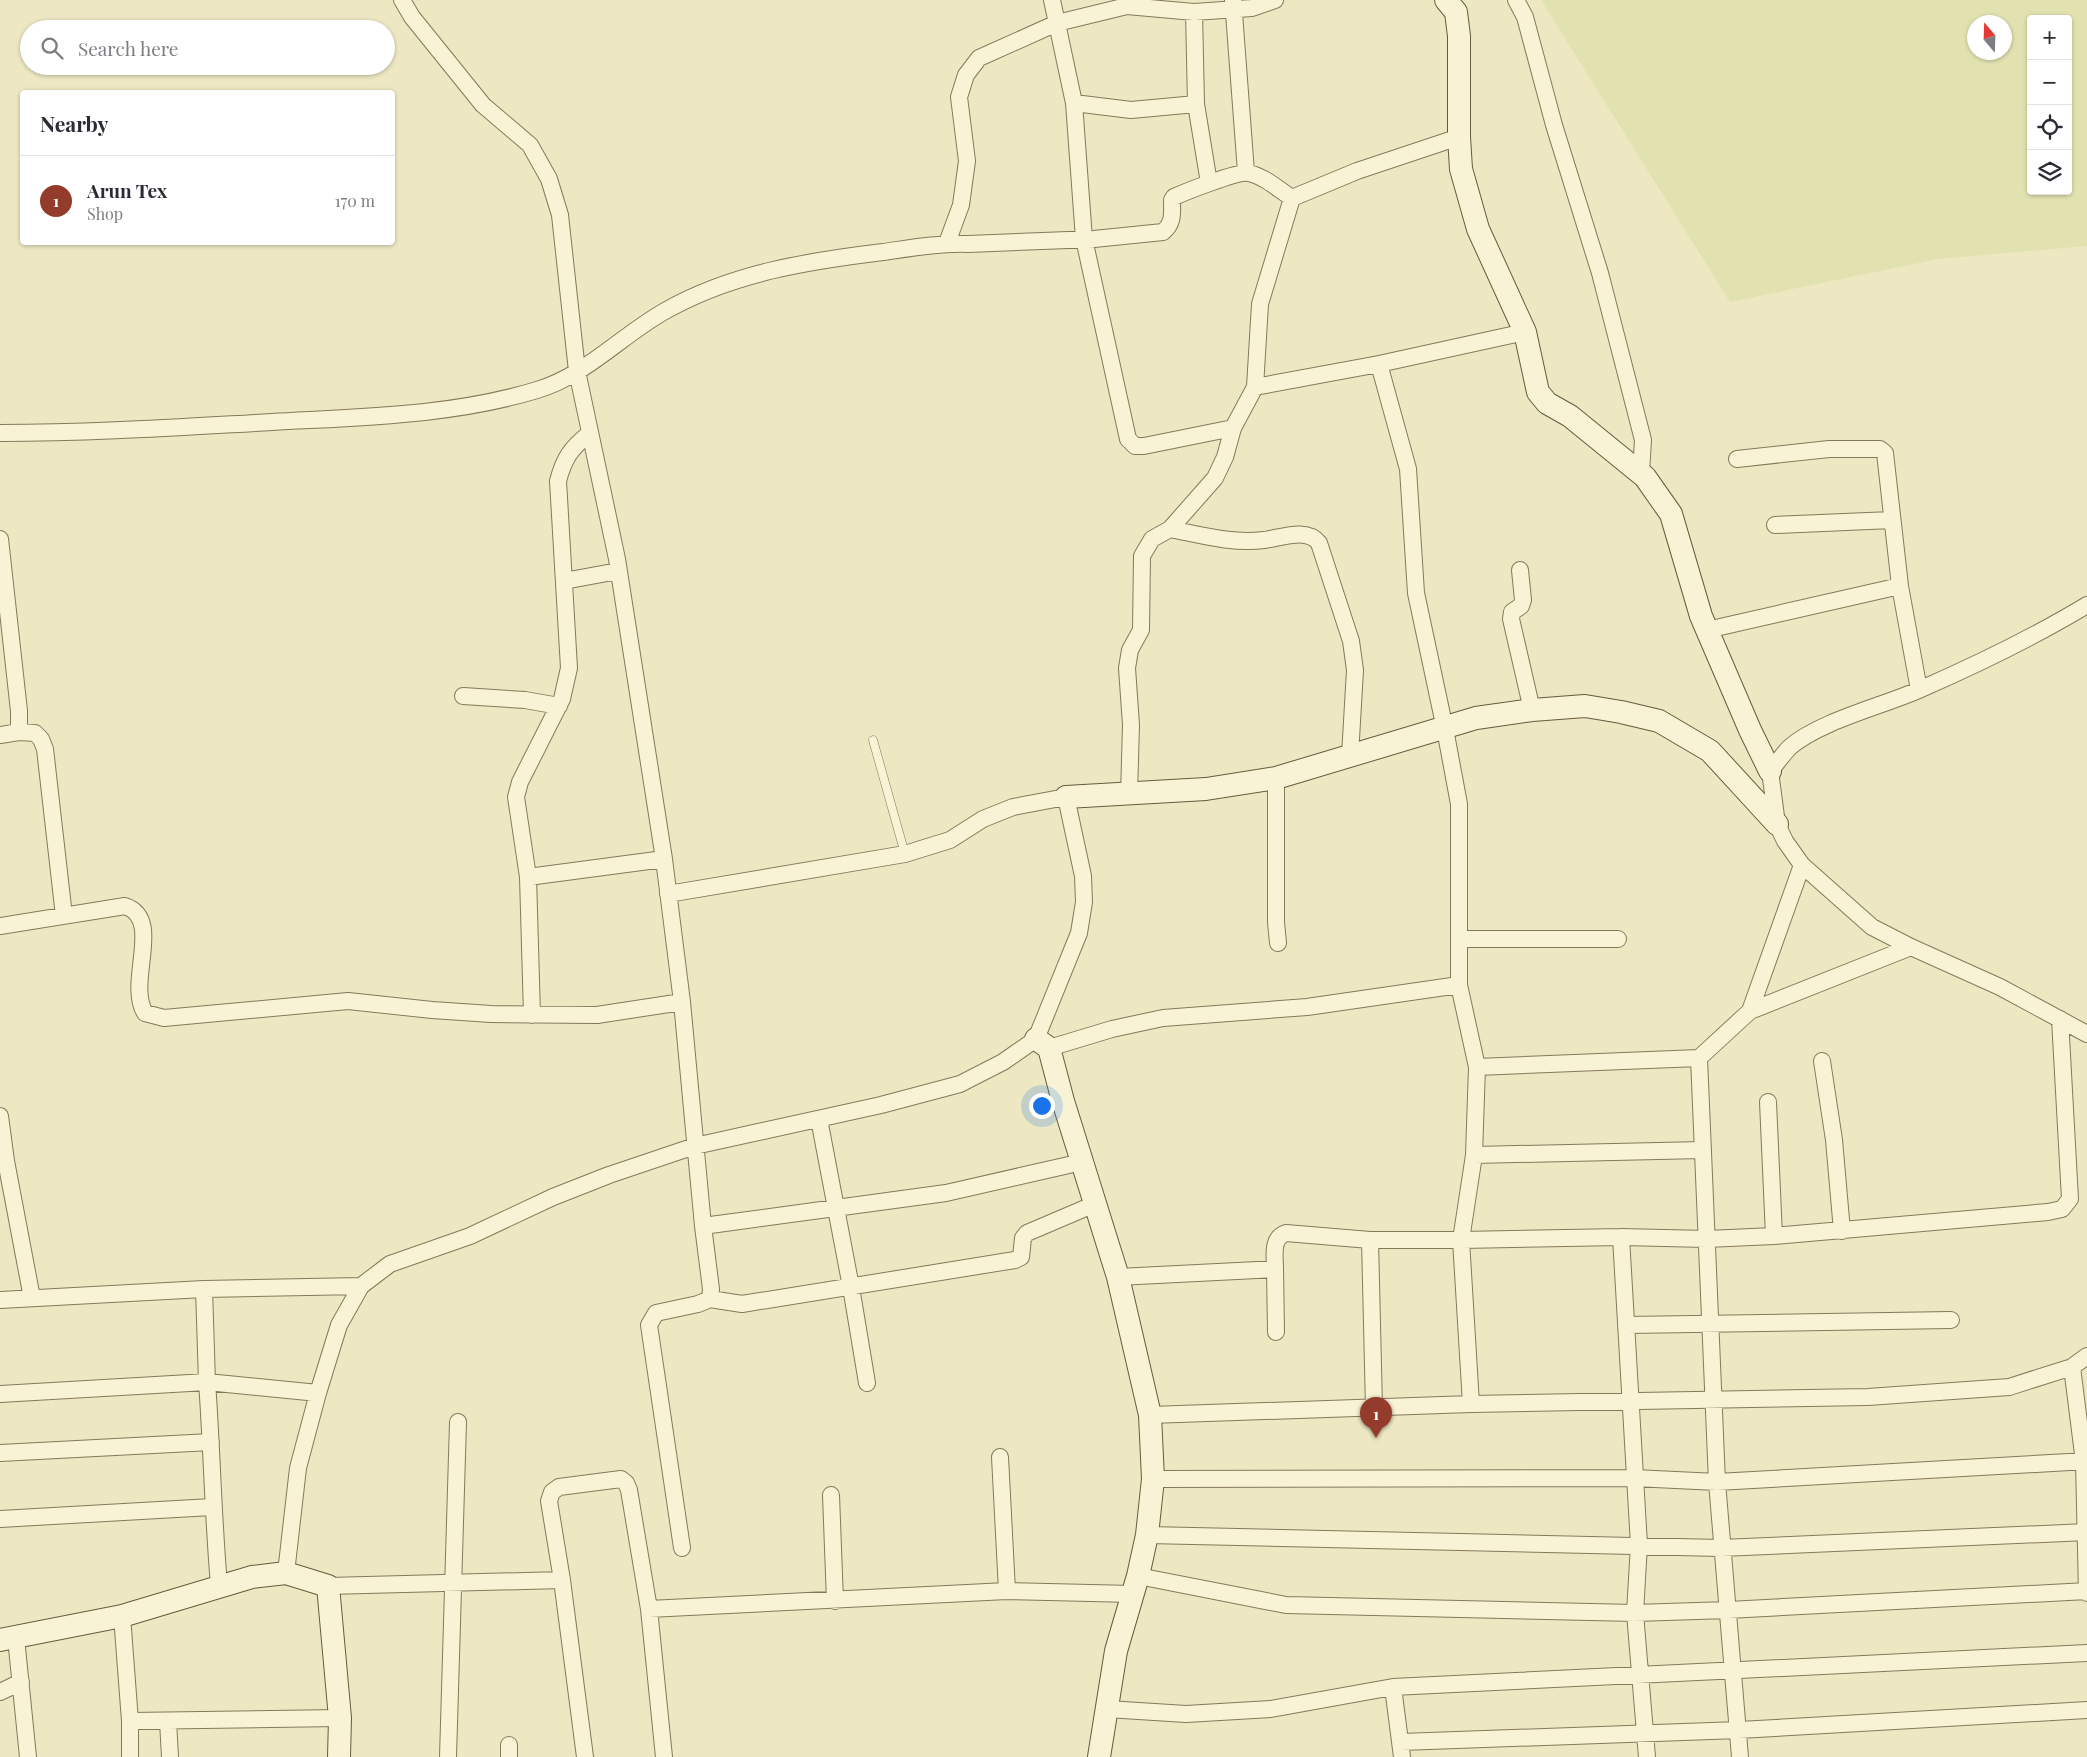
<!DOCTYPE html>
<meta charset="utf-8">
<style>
:root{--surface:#fff;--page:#f2f2f3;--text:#2b2b33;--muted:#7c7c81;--line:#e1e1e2;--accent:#943c2b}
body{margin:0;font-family:"Playfair Display",serif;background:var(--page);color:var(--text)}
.controls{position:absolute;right:15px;top:15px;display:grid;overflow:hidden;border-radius:5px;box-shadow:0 1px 4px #0004}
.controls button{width:45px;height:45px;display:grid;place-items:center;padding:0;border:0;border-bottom:1px solid var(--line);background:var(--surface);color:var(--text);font:25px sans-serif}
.compass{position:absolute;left:1967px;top:15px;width:45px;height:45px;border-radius:50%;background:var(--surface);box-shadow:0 1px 4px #0004;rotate:341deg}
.you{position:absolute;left:1041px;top:1105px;width:18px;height:18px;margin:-12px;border:4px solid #fff;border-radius:50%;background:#1a73e8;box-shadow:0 0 0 8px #1a73e833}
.badge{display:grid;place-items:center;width:32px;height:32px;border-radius:50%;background:var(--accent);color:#fff;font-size:16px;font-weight:700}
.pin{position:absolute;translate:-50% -41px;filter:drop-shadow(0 1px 2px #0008)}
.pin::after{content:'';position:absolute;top:26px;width:18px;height:15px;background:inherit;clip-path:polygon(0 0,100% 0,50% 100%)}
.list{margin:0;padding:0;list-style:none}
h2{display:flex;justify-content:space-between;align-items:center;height:65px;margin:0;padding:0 20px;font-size:21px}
h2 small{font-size:16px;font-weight:400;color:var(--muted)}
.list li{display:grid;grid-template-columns:32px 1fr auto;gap:15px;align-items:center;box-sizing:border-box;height:90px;padding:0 20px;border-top:1px solid var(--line)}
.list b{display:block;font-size:19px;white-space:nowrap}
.list p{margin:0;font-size:16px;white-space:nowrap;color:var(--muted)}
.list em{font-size:16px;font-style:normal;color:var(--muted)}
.icon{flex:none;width:28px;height:28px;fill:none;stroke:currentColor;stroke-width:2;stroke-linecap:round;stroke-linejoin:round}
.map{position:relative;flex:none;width:2087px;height:1757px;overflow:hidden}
.search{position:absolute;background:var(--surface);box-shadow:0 1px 4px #0004;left:20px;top:20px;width:375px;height:55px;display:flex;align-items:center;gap:12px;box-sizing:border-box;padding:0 18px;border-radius:28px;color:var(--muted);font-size:19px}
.panel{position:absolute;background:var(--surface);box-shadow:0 1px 4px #0004;left:20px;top:90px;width:375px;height:155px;border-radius:5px}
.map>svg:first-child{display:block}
.farmland{fill:#e2e2b0;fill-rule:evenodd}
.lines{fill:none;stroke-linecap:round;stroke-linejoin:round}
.lane-casing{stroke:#86795a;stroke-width:9}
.street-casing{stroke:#86795a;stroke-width:18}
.secondary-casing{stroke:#685a3d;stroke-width:24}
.lane{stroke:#f8f3d5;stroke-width:8}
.street{stroke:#f8f3d5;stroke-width:16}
.secondary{stroke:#f8f3d5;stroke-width:22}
</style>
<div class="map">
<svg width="2087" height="1757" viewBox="0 0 2087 1757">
<rect width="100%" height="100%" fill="#ede7c2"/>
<path class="farmland" d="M1541,0H2087V246L1938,259L1730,302ZM2031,19H2068V191H2031ZM1974,22H2004V52H1974Z"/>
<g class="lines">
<defs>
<path id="lane" d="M873,740L905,854"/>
<path id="street" d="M402,0L412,17L483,105L530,145L549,179L560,215L577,371L617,559L664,859L682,1002L703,1226L711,1289L710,1299L698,1304L656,1313L649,1325L682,1548
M1052,0L1074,103L1084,239L1128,439L1135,446H1144L1233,428
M1233,0L1246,172
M1516,0L1525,17L1554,125L1600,273L1643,440L1641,473
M1194,12L1196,104L1209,183
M1074,103L1131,110L1196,104
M947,243L961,205L967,161L959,97L966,75L979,58L1057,23L1127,6L1194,12L1252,8L1275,0
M1379,364L1408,469L1416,593L1445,729L1459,804V985L1477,1067
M1255,387L1379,364L1525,332
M0,433C91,433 181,427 272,422C360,417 452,416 537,390C585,376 622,335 665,311C732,273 808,261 883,252C911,248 939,243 968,244L1094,239L1163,232C1174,223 1172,213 1172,200L1174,197C1185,192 1238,171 1248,173C1264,176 1278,189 1292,198
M1737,459L1829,449H1880L1885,453L1900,586L1919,690
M1775,525L1892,520
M1170,529C1201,535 1232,544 1264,540C1281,538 1307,527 1319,543L1351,641L1355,670L1350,756
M0,539L19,711V732
M1520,570L1523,600L1521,606L1512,612L1511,619L1532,710
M564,581L618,571
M2087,605C2034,637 1978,664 1921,689C1883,706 1820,721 1790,747C1783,754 1777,763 1770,771L1777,824L1785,841L1802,865L1872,927L1911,947L2000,987L2087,1034
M1707,630L1900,586
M463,696L525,700L559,706
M0,735L19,732L35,733L41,739L45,749L64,916
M1276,778V922L1278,943
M1129,795L1131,725L1127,668L1130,650L1141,630L1142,556L1152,539L1170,529L1215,478L1225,457L1233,428L1255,387L1260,304L1292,198L1357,171L1459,137
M528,877L664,859
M0,926L125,906C164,919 126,982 145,1013L164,1018L348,1001L432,1010L491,1014L597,1015L682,1002
M1459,939H1618
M1750,1011L1802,865
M532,1015L528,877L516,797L520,782L562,699L569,668L558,481C564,458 571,448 590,433
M1049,1048L1112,1029L1163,1018L1307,1007L1459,985
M1822,1061L1834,1140L1842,1231
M1768,1102L1774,1236
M0,1116L6,1161L32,1298
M819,1119L851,1287L867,1383
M1474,1155L1703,1150
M703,1226L946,1193L1082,1162
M1621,1237L1461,1240L1474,1155L1477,1067L1699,1058
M1370,1240L1374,1408
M1275,1269L1276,1332
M1118,1277L1275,1269C1275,1256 1271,1238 1286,1233L1370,1240H1461L1471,1404
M204,1289L207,1382L318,1393
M710,1299L742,1304L1015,1260L1021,1257L1023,1238L1027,1233L1095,1204
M0,1300L204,1289L361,1286
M1626,1325L1951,1320
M2072,1367L2084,1462L2087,1593
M0,1394L207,1382C212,1450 213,1517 219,1585
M1150,1415L1471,1404L1868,1397L2009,1387L2072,1367L2087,1356
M0,1453L211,1442
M1000,1457L1007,1591
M1153,1479L1634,1478L1717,1482L2087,1461
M831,1495L835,1601
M0,1519L212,1507
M1147,1535L1721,1548L2087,1532
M286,1573L298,1468L318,1393L339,1325L361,1286L390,1264L470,1236L553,1197L609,1175L695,1146L881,1105L960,1084L1003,1062L1036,1039L1079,933L1084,902L1083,876L1066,797L1013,807L983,819L950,840L905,854L668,894
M1138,1576L1286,1605L1635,1613L1728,1610L2087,1591
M328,1586L562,1580
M649,1609L1007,1591L1133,1594
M122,1616L130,1721V1757
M16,1638L28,1757
M1393,1687L1402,1757
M0,1692L21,1682
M1107,1709L1186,1714L1271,1709L1393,1687L2087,1653
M130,1721L340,1718
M168,1721L170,1757
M1401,1742L1739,1730L2087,1710
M509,1745V1757
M448,1757L458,1422
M585,1757L562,1580L549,1501L552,1492L559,1487L621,1479L626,1483L629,1490L649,1609L664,1757
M1647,1757L1635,1613L1639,1545L1621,1237L1707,1239L1774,1236L2048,1212L2062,1209L2070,1199L2060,1019
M1740,1757L1717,1482L1699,1058L1750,1011L1911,947"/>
<path id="secondary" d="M1446,0L1456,12L1459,36V137L1461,169L1478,229L1525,332L1538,392L1547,403L1570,416L1645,477L1671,514L1701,616L1750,730L1770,771
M1066,797L1206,789L1276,778L1476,718L1532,710L1585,706L1621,712L1659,721L1710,751L1777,824
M1036,1039L1049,1048L1063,1101L1118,1277L1150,1415L1153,1479L1147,1535L1138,1576L1116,1651L1099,1757
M0,1640L122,1616L252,1577L286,1573L328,1586L340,1718L339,1757"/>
</defs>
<use href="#lane" class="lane-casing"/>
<use href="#street" class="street-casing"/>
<use href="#secondary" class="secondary-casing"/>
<use href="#lane" class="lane"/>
<use href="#street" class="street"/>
<use href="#secondary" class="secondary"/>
</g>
</svg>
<div class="controls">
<button>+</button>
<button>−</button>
<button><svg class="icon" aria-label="locate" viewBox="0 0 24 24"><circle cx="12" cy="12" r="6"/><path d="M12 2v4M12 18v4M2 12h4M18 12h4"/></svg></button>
<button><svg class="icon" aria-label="layers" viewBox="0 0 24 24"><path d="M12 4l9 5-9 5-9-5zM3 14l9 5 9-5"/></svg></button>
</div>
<svg class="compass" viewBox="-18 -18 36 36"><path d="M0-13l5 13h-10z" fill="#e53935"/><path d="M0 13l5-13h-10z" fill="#7c7c81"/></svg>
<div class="you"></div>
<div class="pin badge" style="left:1376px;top:1438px">1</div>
<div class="search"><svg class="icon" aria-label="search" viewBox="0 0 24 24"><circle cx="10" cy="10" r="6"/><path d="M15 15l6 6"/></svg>Search here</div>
<section class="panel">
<h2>Nearby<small></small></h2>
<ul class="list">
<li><span class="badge">1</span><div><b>Arun Tex</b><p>Shop</p></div><em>170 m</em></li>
</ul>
</section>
</div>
